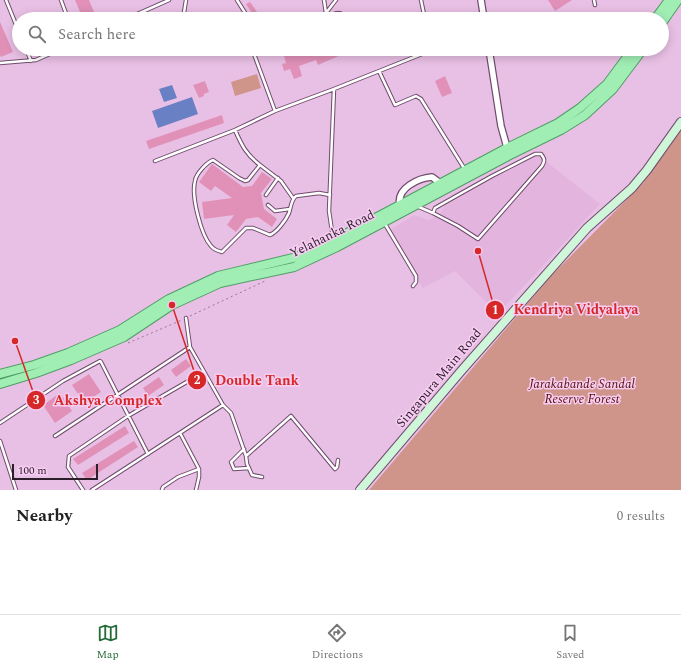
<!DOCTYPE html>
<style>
:root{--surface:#fff;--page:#f2f2f2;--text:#222;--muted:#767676;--line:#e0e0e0;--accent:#256c38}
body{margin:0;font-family:Spectral,serif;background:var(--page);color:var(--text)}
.scale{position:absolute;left:12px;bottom:10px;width:86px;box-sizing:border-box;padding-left:4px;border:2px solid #2d1e2c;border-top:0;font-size:11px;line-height:14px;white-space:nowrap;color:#2d1e2c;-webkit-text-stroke:3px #f7cdf2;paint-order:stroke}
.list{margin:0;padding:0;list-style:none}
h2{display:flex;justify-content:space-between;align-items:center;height:52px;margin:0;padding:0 16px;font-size:17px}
h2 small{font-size:13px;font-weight:400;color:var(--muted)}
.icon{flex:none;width:22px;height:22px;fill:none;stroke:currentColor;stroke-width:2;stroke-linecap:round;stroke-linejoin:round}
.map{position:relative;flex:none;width:681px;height:490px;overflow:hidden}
.search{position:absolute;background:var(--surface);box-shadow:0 2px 10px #0003;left:12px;right:12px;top:12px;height:44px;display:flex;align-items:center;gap:10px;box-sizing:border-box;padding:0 14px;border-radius:22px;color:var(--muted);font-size:15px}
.sheet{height:124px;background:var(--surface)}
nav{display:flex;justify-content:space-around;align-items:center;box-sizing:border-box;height:56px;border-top:1px solid var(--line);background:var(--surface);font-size:11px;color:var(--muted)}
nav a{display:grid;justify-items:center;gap:2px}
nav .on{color:var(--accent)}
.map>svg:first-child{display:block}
.built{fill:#e3b4de}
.green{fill:#cf948a}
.water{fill:#6a80c4}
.building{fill:#e191b8}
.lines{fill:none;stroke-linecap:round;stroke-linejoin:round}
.lane-casing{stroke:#6f4c6c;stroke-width:4.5}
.street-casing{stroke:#6f4c6c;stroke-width:8}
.secondary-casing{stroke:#6f4c6c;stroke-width:10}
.primary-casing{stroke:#4f9d65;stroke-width:10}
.path{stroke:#957792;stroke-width:1;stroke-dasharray:2 3;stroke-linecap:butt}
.lane{stroke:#fff;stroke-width:2.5}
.street{stroke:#fff;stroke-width:5.5}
.secondary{stroke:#d0f6da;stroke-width:8}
.primary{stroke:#a1eeb5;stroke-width:8}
.labels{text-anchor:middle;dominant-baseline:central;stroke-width:3;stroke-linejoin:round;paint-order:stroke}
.street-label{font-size:13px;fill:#2d1e2c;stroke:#f7cdf2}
.park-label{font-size:13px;font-style:italic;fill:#5a0e08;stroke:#f7cdf2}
.leader{fill:none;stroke:#d62828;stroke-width:1.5}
.callout-dot{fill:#d62828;stroke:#f7cdf2;stroke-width:1.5}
.mark-label{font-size:12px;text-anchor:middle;font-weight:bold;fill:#fff}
.callout-label{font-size:14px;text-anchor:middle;font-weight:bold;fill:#d62828;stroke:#f7cdf2;stroke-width:3;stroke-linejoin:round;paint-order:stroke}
</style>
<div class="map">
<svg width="681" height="490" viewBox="0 0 681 490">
<rect width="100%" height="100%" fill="#e9c0e5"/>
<path class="built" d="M534,152L600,204L498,314L455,271L423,288L388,231L414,215L429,220L440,214L451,195Z"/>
<path class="green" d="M257,74L261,88L235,96L231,82Z
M681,129V490H369L550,277L643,183Z"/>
<path class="water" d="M172,85L177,98L164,102L159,89Z
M192,97L198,114L158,128L152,111Z"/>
<path class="building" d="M75,0H89L97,19H83Z
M548,0H572L555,11Z
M250,2L257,12L262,19H256L246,4Z
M0,22L13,52L1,57L0,55Z
M282,49H320L321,52L328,49H339L341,55L318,65L316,60L299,66L302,76L294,79L290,69L284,71L282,64L286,63Z
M445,76L452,93L442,97L435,81Z
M205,81L209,92L204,94V96L199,98L193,85Z
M222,115L224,123L149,149L146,141Z
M212,164L243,187L252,186L262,172L272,179L261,193L264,209L277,219L272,227L258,217L246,219L236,232L227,225L234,215L204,219L202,202L232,198L215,186L211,191L199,182Z
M186,359L191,366L176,377L171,370Z
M89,374L101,392L84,403L72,385Z
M159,377L164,385L148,396L143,388Z
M60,393L72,411L55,423L43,405Z
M125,426L129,433L78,465L73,459Z
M134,441L138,447L87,480L82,473Z"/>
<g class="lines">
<defs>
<path id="lane" d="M6,0L19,32
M61,0L68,19
M237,0L249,19
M324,0L326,13L331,17
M421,0L425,19
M594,0L595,5
M159,18L164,19
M126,19L169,0
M183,19L186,0
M310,19L326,13L336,0
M330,19C334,11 342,11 347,19
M26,49L31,61
M253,49L254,54L275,111
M0,63L36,60L61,49
M379,71L395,105L416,96L421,99L464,168
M235,130C242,146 246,154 260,165L248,180L245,181L239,178L213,160C206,163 196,174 195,181C191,196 201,235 211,246C214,250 218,251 222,252L246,228H253L270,235C277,232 286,220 289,213C291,207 291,200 296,196L319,193L330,195
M535,154H541C545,159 545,161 542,166L478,239L458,226L433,213L435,208L458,195L492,176Z
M155,161L235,130L275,111L334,89L427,52L429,49
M260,165L281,181L293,198
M266,195L278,178
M268,205L275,211L290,209
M419,207L433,213
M385,224L416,276V282L413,286
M333,238L329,211L334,89
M186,318L190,347L223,405L231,413L246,456L291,416L335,469L337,467L338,460
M0,423L63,381L100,361L101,362L148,454
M180,433L199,469
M55,436L190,347
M0,441L16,490
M244,449L231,462L234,469L249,468
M246,456L247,464L252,475L262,477
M83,490L68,467L69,456L128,416L204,372
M92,490L223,405
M162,490L163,487L178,477L199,469V477L196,490"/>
<path id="street" d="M481,0L484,19
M489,49L501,126L508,151
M400,205C396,188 419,178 432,177L440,183"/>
<path id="secondary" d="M360,490L462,370L587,228L632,188L647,170L681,122"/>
<path id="primary" d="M655,19L669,0
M662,23L678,0
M0,374L34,365L68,353L120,330L169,299L218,276L297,257L334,240L507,148L558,123L580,108L607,84L633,49
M0,384L36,373L71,360L124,337L172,305L220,283L294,267L337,247L510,155L561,130L585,115L613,89L643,49"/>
</defs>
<use href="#lane" class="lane-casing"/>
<use href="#street" class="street-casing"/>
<use href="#secondary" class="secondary-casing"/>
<use href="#primary" class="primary-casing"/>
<path class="path" d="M190,316L265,281
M128,343L182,320"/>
<use href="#lane" class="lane"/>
<use href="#street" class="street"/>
<use href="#secondary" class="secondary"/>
<use href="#primary" class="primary"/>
</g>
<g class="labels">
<g class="street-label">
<text transform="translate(332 234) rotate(-26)">Yelahanka Road</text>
<text transform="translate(439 378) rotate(-50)">Singapura Main Road</text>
</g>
<g class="park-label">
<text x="582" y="384">Jarakabande Sandal<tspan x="582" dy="15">Reserve Forest</tspan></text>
</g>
</g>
<path class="leader" d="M478 251L495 310M172 305L197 380M15 341L36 400"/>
<g class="callout-dot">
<circle cx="478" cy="251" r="4"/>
<circle cx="172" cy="305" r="4"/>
<circle cx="15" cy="341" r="4"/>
<circle cx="495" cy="310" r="10"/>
<circle cx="197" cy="380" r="10"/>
<circle cx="36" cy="400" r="10"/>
</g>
<g class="mark-label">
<text x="495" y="314">1</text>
<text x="197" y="384">2</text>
<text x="36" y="404">3</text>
</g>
<g class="callout-label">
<text x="576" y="314">Kendriya Vidyalaya</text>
<text x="257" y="385">Double Tank</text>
<text x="108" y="405">Akshya Complex</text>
</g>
</svg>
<div class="scale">100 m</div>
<div class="search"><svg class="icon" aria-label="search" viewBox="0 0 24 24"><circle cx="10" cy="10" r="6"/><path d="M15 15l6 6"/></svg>Search here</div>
</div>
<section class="sheet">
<h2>Nearby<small>0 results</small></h2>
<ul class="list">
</ul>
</section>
<nav>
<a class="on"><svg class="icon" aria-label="map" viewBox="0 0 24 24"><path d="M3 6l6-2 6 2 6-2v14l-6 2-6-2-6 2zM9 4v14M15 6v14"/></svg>Map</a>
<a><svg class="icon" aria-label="directions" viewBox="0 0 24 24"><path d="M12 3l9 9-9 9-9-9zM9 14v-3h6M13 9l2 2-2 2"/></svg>Directions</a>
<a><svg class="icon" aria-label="saved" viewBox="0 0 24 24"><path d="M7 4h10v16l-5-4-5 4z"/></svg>Saved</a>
</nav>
